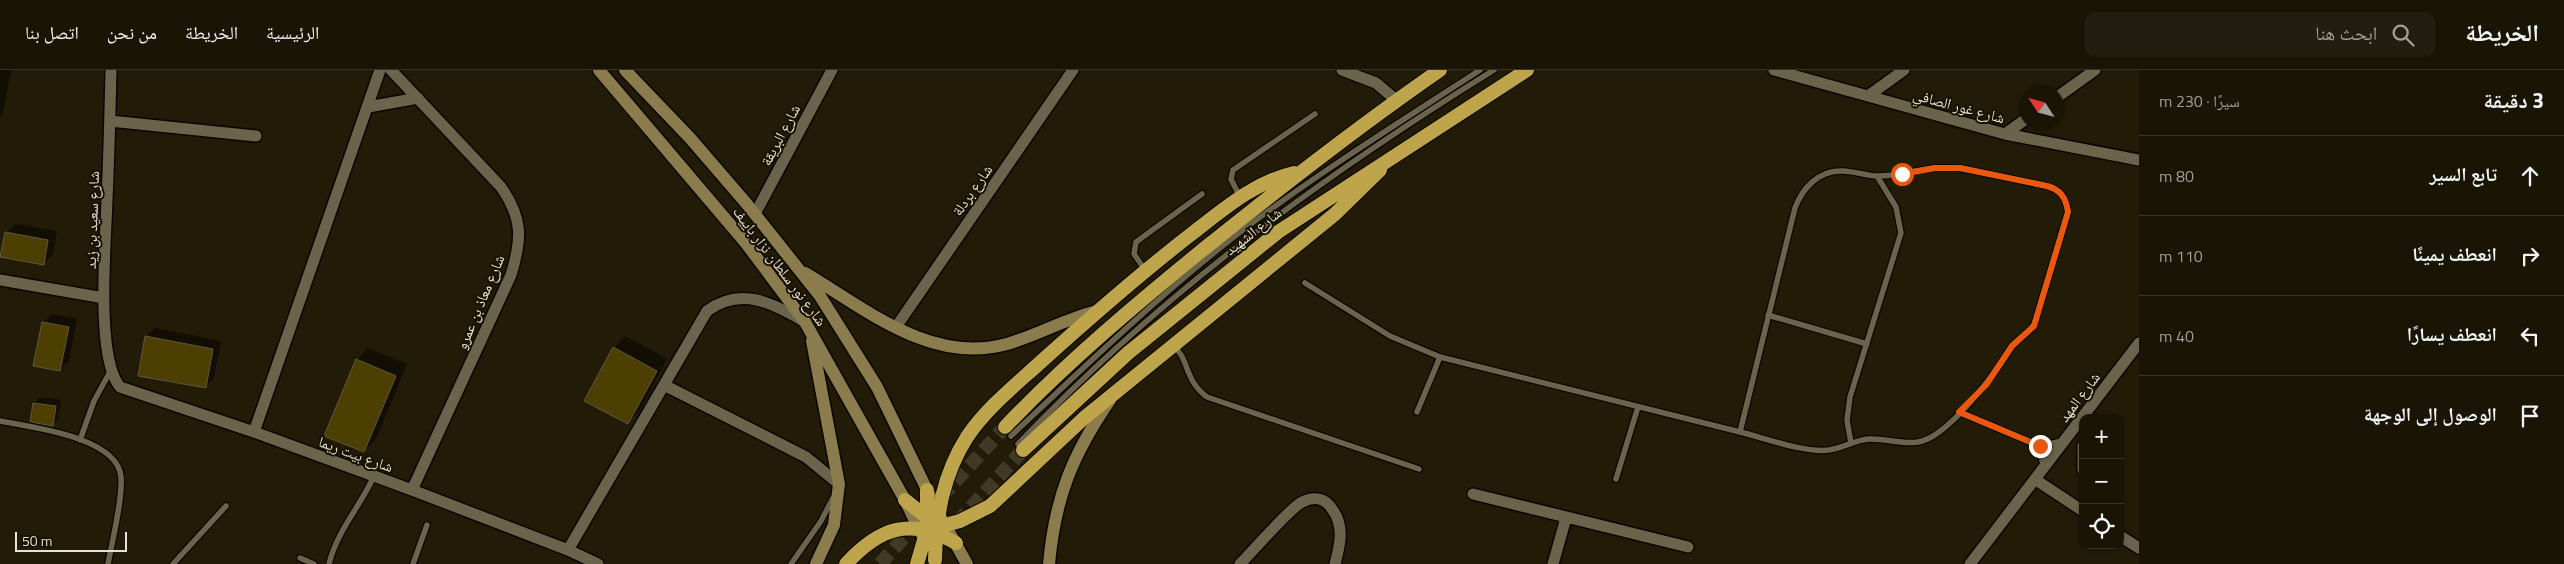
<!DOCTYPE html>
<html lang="ar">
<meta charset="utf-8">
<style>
:root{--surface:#1a1405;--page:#231d0f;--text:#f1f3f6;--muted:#9f9e9a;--line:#383327}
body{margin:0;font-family:"Titillium Web","Noto Naskh Arabic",sans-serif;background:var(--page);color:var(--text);direction:rtl}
.controls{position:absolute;right:15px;bottom:15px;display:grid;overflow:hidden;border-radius:10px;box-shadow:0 1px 4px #0004}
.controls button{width:45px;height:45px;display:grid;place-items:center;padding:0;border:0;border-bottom:1px solid var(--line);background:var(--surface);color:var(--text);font:25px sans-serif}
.compass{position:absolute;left:2019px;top:15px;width:45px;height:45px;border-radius:50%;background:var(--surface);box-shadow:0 1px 4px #0004;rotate:306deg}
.scale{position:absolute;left:15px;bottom:12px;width:112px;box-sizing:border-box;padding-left:5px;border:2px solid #e6e2d5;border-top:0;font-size:14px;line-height:18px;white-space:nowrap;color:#e6e2d5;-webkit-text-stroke:4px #181201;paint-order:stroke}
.stop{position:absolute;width:15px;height:15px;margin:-11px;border:4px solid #ea580c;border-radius:50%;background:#fff}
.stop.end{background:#ea580c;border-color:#fff;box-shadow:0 1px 5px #0008}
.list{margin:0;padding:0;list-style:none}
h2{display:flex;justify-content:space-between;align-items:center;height:65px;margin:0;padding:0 20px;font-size:21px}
h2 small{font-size:16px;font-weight:400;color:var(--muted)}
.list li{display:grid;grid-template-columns:32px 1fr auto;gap:15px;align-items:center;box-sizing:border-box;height:80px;padding:0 20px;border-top:1px solid var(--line)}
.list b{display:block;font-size:19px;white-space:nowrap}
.list em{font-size:16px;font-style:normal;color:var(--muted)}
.icon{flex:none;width:28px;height:28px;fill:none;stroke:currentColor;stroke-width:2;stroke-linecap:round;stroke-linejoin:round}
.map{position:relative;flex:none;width:2139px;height:494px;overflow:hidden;direction:ltr}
header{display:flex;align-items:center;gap:30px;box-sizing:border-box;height:70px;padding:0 25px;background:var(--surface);border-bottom:1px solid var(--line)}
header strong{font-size:24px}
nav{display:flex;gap:28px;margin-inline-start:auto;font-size:18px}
.search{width:350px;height:45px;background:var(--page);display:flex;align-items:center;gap:12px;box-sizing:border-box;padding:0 18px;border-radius:10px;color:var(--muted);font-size:19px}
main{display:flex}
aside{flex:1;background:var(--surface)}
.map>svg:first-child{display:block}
.shadow{fill:#0007}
.building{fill:#4d3e02;stroke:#5f5841}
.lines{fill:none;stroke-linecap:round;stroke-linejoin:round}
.trunk-tunnel{stroke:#3f3926;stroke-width:14;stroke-dasharray:14 7;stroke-linecap:butt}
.service-casing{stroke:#0b0600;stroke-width:8}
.minor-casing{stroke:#0b0600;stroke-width:14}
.secondary-casing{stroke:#0b0600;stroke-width:15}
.trunk-casing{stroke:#0b0600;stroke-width:16}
.service{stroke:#6b644d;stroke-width:5.5}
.minor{stroke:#6b644d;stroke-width:11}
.secondary{stroke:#8a7c4c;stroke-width:12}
.trunk{stroke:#bea44a;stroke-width:14}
.route{stroke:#ea580c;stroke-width:6}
.labels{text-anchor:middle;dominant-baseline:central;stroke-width:4;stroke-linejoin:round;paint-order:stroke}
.street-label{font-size:15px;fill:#e6e2d5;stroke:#181201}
</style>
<header>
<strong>الخريطة</strong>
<div class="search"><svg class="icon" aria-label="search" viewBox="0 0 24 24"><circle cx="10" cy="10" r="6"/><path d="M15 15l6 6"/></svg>ابحث هنا</div>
<nav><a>الرئيسية</a><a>الخريطة</a><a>من نحن</a><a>اتصل بنا</a></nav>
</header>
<main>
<aside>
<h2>3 دقيقة<small>سيرًا · 230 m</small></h2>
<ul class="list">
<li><svg class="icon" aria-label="ahead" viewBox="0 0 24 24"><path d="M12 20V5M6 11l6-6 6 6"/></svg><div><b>تابع السير</b></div><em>80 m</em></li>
<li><svg class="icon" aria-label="right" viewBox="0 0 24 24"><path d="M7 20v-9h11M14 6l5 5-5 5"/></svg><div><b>انعطف يمينًا</b></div><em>110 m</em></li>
<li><svg class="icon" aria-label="left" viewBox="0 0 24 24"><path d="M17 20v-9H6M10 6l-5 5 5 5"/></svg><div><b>انعطف يسارًا</b></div><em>40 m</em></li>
<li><svg class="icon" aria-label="arrive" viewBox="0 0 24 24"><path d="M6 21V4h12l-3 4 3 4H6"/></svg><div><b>الوصول إلى الوجهة</b></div></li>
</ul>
</aside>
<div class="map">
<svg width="2139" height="494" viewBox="0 0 2139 494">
<rect width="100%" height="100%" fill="#221b07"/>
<path class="shadow" d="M0,0H11L3,43L0,46Z
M15,154L57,161L53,184L44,193L6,163Z
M52,244L77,249L69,291L60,299L43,253Z
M155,258L221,271L214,308L205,317L146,267Z
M625,266L667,289L639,341L628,352L614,278Z
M368,278L407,294L376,369L364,381L357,290Z
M40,327L61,330L58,349L52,355L34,333Z"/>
<path class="building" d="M5,162L48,170L44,195L0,187Z
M42,252L69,257L60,301L33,296Z
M145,266L213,279L206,318L138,306Z
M613,277L657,301L628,354L584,331Z
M356,289L396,306L364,382L324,366Z
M33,333L56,336L53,356L30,352Z"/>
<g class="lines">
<path class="trunk-tunnel" d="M941,427L1005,357
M957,453L1023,380
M880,494L918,452"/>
<defs>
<path id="service" d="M1935,98H1960L2047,116C2061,120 2066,128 2068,142L2035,252C2030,265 2016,268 2010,279C1995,304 1947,368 1918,372C1902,375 1885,368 1869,369C1855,370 1843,378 1829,380C1804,383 1765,368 1740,362L1795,138C1802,119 1818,101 1840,101C1852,100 1865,106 1878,106C1897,106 1916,100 1935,98Z
M1240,127L1231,109L1233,100L1315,44
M1145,200L1134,184L1136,172L1202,124
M1305,213L1390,266L1440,287L1740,362
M1768,245L1867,274
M1174,277C1189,288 1184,310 1207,327L1419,399
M1417,342L1440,287
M1959,342L2040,376L2062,371
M0,351C31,357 118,367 121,407C123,428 112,472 108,494
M1011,366C1084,297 1156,228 1235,166C1313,106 1397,54 1480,0
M80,370L94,331L111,300
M1851,373L1847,350L1850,327L1901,163L1896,137L1877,106
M1018,374C1161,224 1318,109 1494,0
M2040,376L2042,391L2045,397
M1616,409L1638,337
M300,488L314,494
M173,494L226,436
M329,494C337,461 360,437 374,406
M413,494L427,455
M791,494L821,451L833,428"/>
<path id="minor" d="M111,0C110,43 109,86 107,129C106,170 95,287 120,317L254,362L412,420L568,480L598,494
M391,0L501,117C523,149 522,169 511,205L412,420
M1342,0L1376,13L1396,30
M1774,0L2005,64L2139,90
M1868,26L1904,0
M2056,28L2095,0
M368,37L418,28
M110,51L256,66
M2005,64L2026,49
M755,144L832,0
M0,210L104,228
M896,257L1073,0
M664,315L806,387L839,414
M254,362L380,0
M2083,376V400
M2036,410L2083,441
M1473,424L1688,477
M2120,466L2139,478
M568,480L707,241C741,216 773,233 805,252
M1240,494C1252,482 1290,438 1302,432C1314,426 1325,428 1332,439C1345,456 1340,475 1335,494
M1553,494L1566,448
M1970,494L2139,273"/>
<path id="secondary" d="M599,0L745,172L805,252L905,430L923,467
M625,0L690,68L746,133L820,226L877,317L931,428
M805,203C866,239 931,295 1007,274C1038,265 1065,249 1097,241
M812,271L839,414L834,455L816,494
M940,446L967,494
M1049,494C1055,428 1072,385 1110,330"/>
<path id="trunk" d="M1005,357C1067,292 1135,235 1205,178C1282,116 1359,56 1440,0
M1023,380L1128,283L1278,162L1527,0
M905,430L929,449L945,455L960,451L990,436L1084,348L1335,144L1380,100
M935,490C936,445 943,405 967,367C987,337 1018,313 1044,289C1093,245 1142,202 1194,162C1225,138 1255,112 1294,103
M846,494C880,457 910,447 956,473
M917,494L927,460V420"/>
</defs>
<use href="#service" class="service-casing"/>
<use href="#minor" class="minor-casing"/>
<use href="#secondary" class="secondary-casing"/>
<use href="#trunk" class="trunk-casing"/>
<use href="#service" class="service"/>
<use href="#minor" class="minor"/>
<use href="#secondary" class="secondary"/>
<use href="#trunk" class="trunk"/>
</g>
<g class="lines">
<path class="route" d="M1902,104L1935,98H1960L2047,116C2061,120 2066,128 2068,142L2034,256L2012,276L1986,315L1959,342L2040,376"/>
</g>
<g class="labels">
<g class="street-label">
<text transform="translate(1959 36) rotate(15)">شارع غور الصافي</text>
<text transform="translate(780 65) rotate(-62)">شارع البريقة</text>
<text transform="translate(972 120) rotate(-55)">شارع بردلة</text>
<text transform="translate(92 150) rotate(-88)">شارع سعيد بن زيد</text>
<text transform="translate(1253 161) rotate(-38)">شارع الشهيد</text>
<text transform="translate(780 196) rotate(53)">شارع نور سلطان نزار باييف</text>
<text transform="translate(480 232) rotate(-67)">شارع معاذ بن عمرو</text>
<text transform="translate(2079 327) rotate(-53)">شارع المهد</text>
<text transform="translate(356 384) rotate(20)">شارع بيت ريما</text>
</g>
</g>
</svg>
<div class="controls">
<button>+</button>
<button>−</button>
<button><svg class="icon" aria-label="locate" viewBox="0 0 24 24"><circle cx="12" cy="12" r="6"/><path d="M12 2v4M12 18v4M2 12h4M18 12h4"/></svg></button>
</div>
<svg class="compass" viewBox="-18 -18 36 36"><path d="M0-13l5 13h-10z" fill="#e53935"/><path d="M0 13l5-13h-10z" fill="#9f9e9a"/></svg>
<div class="scale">50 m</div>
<div class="stop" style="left:1902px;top:104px"></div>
<div class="stop end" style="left:2040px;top:376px"></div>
</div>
</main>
